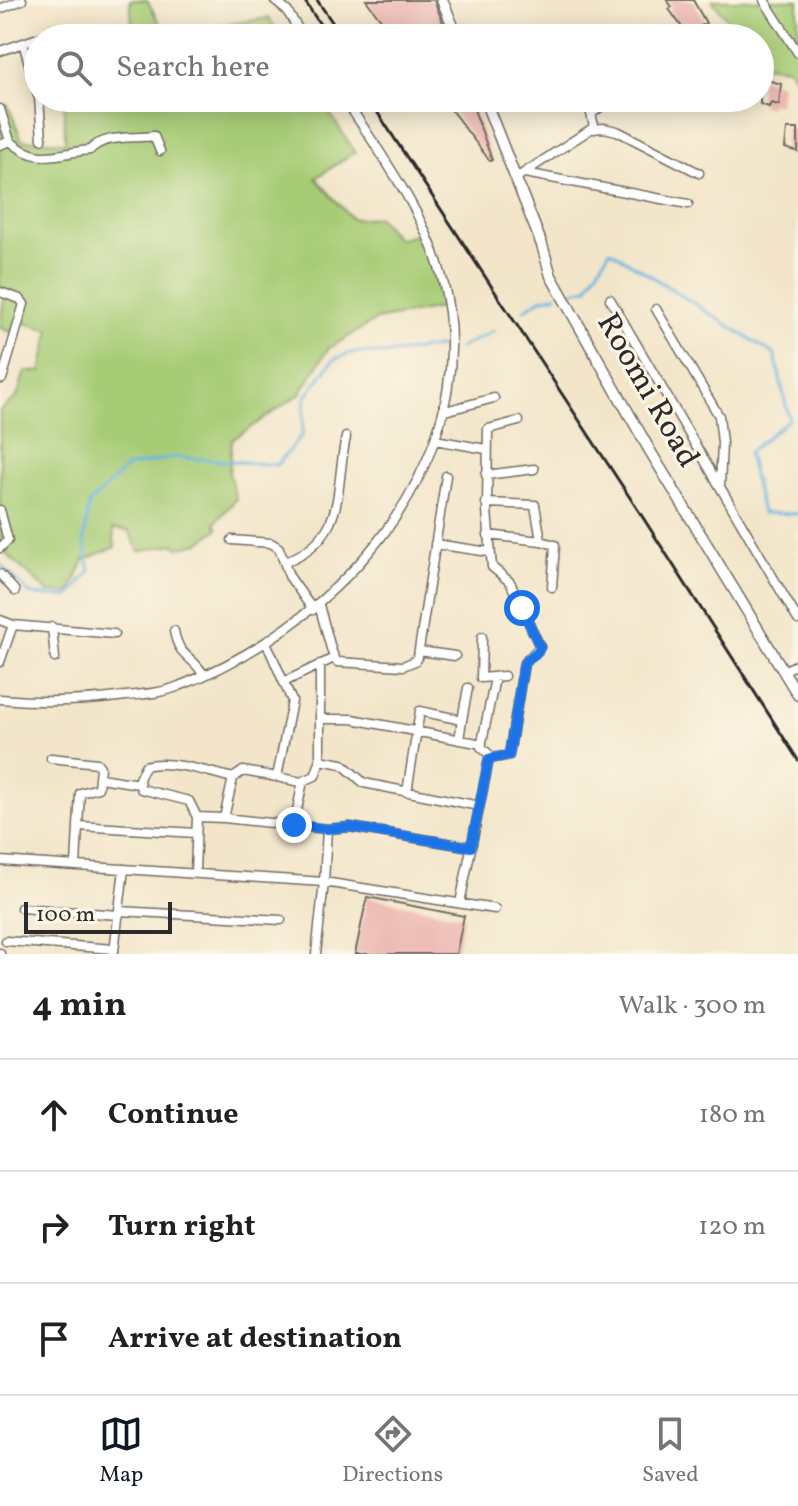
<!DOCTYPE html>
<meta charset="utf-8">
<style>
:root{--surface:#fff;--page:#f2f2f2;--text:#202124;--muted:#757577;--line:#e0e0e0;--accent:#111827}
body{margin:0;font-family:Vollkorn,serif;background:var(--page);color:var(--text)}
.scale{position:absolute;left:24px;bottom:20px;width:148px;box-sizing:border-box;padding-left:8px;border:4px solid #2b2b2b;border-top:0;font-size:22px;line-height:28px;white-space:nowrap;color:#2b2b2b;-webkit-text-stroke:6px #fcf5e5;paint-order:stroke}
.stop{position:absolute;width:24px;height:24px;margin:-18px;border:6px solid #1a73e8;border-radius:50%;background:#fff}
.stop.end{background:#1a73e8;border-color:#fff;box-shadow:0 2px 8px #0008}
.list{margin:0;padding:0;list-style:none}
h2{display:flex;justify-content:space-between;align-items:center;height:104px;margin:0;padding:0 32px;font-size:34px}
h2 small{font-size:26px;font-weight:400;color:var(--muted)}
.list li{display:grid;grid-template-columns:52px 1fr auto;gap:24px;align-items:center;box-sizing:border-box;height:112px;padding:0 32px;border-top:2px solid var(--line)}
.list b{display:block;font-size:30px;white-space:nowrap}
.list em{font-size:26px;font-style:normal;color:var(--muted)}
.icon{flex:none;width:44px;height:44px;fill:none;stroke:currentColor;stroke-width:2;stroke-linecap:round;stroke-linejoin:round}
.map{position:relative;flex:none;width:798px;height:954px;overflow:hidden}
.search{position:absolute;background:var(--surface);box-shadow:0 4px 20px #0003;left:24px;right:24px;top:24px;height:88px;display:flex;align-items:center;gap:20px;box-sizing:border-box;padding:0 28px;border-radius:44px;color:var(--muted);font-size:30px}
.sheet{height:440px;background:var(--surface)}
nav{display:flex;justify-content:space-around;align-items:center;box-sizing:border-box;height:112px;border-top:2px solid var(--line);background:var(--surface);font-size:22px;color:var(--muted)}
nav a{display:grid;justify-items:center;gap:4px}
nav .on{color:var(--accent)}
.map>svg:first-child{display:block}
.green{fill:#a7cc76;stroke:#697c50;stroke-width:2}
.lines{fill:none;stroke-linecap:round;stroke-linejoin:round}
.stream{stroke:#64b3df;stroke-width:3}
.building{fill:#eab1ac}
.minor-casing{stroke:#716c62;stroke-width:11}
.tertiary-casing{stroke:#716c62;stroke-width:13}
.minor{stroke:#fff;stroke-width:8}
.tertiary{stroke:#fff;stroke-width:10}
.rail{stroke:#2b2b2b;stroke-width:3}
.route{stroke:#1a73e8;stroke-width:10}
.labels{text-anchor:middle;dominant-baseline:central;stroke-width:6;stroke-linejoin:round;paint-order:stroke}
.street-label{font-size:32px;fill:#2b2b2b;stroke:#fcf5e5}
</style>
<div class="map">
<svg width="798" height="954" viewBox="0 0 798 954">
<rect width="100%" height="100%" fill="#fcf5e5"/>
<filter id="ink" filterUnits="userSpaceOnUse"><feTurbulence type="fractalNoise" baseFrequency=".0125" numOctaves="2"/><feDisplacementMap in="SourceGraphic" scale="16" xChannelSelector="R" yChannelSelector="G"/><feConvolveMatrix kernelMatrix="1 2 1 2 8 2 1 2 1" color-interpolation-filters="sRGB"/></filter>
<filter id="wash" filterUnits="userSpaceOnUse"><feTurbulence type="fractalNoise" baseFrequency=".006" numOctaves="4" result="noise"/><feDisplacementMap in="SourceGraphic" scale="32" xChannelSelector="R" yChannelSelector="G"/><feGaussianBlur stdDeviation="1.8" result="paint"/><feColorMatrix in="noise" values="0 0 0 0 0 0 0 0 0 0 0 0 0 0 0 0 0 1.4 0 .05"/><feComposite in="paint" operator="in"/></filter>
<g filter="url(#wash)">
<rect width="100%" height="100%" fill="#f2e5c9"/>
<path class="green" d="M130,0H147L165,33L269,18L282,38H109L108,34L132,25Z
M712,0H798V82L788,68L764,65L760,60V38H742Z
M64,98H320L355,152L316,178L352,219L378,217L397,239L422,233L445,307L376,320L328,349L300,394L232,440L229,473L236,499L215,523L218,529L199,543L178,548L175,544L139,551L129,531L113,529L115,547L84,560L70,593L48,592L5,553L0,542V410L17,397L25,371L41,372L50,330L21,322L11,332L0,328L5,289L0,286V107L8,105L22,140L65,142Z"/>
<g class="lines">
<path class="stream" d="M564,293L587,288L610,250L775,355L789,419L748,453L762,513L798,514
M524,310L541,299L557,295
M460,348L493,331
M0,564L32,595L69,597L90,571L84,541L89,504L127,467L176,457L277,465L302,435L305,398L334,359L354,352L388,354L439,347"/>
</g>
<g id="blocks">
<path class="building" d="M366,0H434L449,38H395Z
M667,0H693L706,23L698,28L699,32L694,36L688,29L684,30L669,9L672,7Z
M760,78L781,84L779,105L771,103L769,107L760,104Z
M442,98H470L492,160L490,161Z
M787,129H798V152L785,148Z
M367,897L464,916L456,954H355Z"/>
</g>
</g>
<g filter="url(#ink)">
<use href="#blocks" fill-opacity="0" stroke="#716c62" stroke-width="2"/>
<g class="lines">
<defs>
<path id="minor" d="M274,0L287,11L304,38
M764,0L798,53
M0,9L22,0
M39,38L63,30L64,38
M23,43L38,95
M0,51L38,38
M39,98L42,139
M0,109L10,141
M595,129L591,114L613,98
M0,145L10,141C39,166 55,153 90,150C104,134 133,139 154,136L160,151
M525,173L688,204
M516,178L591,129L604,128L617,131L699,173
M0,292L20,299L24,304L2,379
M610,299L798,620
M656,309L719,416L722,443L720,486
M445,411L494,398
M435,440L486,449
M486,475L534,469
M486,503L535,505L541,541
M0,510L8,540L0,548
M488,535L541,541L555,545L552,587
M232,540L271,543L279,548L289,576L313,610
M435,544L489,552
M285,562C348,536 334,492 346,437
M0,574L15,591
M319,605L332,652L337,662L403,666L415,661L418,656L446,476
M0,620L13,625L0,662
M13,625L114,634
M52,627L55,658
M174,631C179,658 191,654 204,675
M482,637L481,678L504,676
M419,651L455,656
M783,671L798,664
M284,682L334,658
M0,699C45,703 82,702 126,696C144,694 163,693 179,686C328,629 470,482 449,312C439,231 388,165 344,98
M320,719H352L482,744
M462,720L468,688
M492,757L481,747L495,678
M51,758L97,763L100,767L98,788L80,793L78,826
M320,760L342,764L364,783L479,806
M277,777L301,782L315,776L320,762V664
M100,778L139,784
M407,792L420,711L462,720L459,740
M197,817L189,801L141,789L139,779L145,766C168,759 209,772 233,778
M294,825L303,781
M327,829L350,827L471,847
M0,861L324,882L327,829L224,818L233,778L243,771L277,777L292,701L266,642
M76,866L78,826L196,833
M195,873L197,817L224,818
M460,903L489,759L509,755L524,663L540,647L510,582L492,567L487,511L488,429L519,421
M21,908L119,915
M119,911L281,920
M6,941L114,949
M114,951L124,869
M0,953V954
M316,954L324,882L495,909"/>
<path id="tertiary" d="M442,0L458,38
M484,98L542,245L551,276L650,451L798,695"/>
</defs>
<use href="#minor" class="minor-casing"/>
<use href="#tertiary" class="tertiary-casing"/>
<use href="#minor" class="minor"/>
<use href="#tertiary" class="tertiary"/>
<path class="rail" d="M304,0L329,38
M317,0L343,38
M368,98L640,513L798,760"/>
</g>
</g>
<g class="lines" filter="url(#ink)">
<path class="route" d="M294,825L327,829L350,827L471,847L489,759L509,755L524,663L538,652L540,647L522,608"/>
</g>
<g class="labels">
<g class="street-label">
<text transform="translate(647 391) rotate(60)">Roomi Road</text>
</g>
</g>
</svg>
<div class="scale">100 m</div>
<div class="stop" style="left:522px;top:608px"></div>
<div class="stop end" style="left:294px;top:825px"></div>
<div class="search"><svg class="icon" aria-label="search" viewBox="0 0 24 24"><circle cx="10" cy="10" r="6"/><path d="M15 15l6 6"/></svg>Search here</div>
</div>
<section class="sheet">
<h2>4 min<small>Walk · 300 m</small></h2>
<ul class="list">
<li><svg class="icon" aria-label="ahead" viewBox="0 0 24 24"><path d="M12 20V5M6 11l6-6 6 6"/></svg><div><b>Continue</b></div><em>180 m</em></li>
<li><svg class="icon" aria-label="right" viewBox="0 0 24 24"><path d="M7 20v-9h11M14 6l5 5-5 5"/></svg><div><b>Turn right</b></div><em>120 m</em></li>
<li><svg class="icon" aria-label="arrive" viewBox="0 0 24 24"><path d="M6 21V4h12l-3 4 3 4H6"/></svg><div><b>Arrive at destination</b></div></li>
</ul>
</section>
<nav>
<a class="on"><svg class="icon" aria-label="map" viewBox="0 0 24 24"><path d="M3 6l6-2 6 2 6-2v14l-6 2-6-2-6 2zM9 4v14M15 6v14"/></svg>Map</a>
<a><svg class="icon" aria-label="directions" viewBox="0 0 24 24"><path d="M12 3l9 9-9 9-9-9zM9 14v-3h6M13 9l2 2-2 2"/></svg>Directions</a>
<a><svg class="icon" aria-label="saved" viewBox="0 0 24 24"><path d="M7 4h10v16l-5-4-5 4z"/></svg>Saved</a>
</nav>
